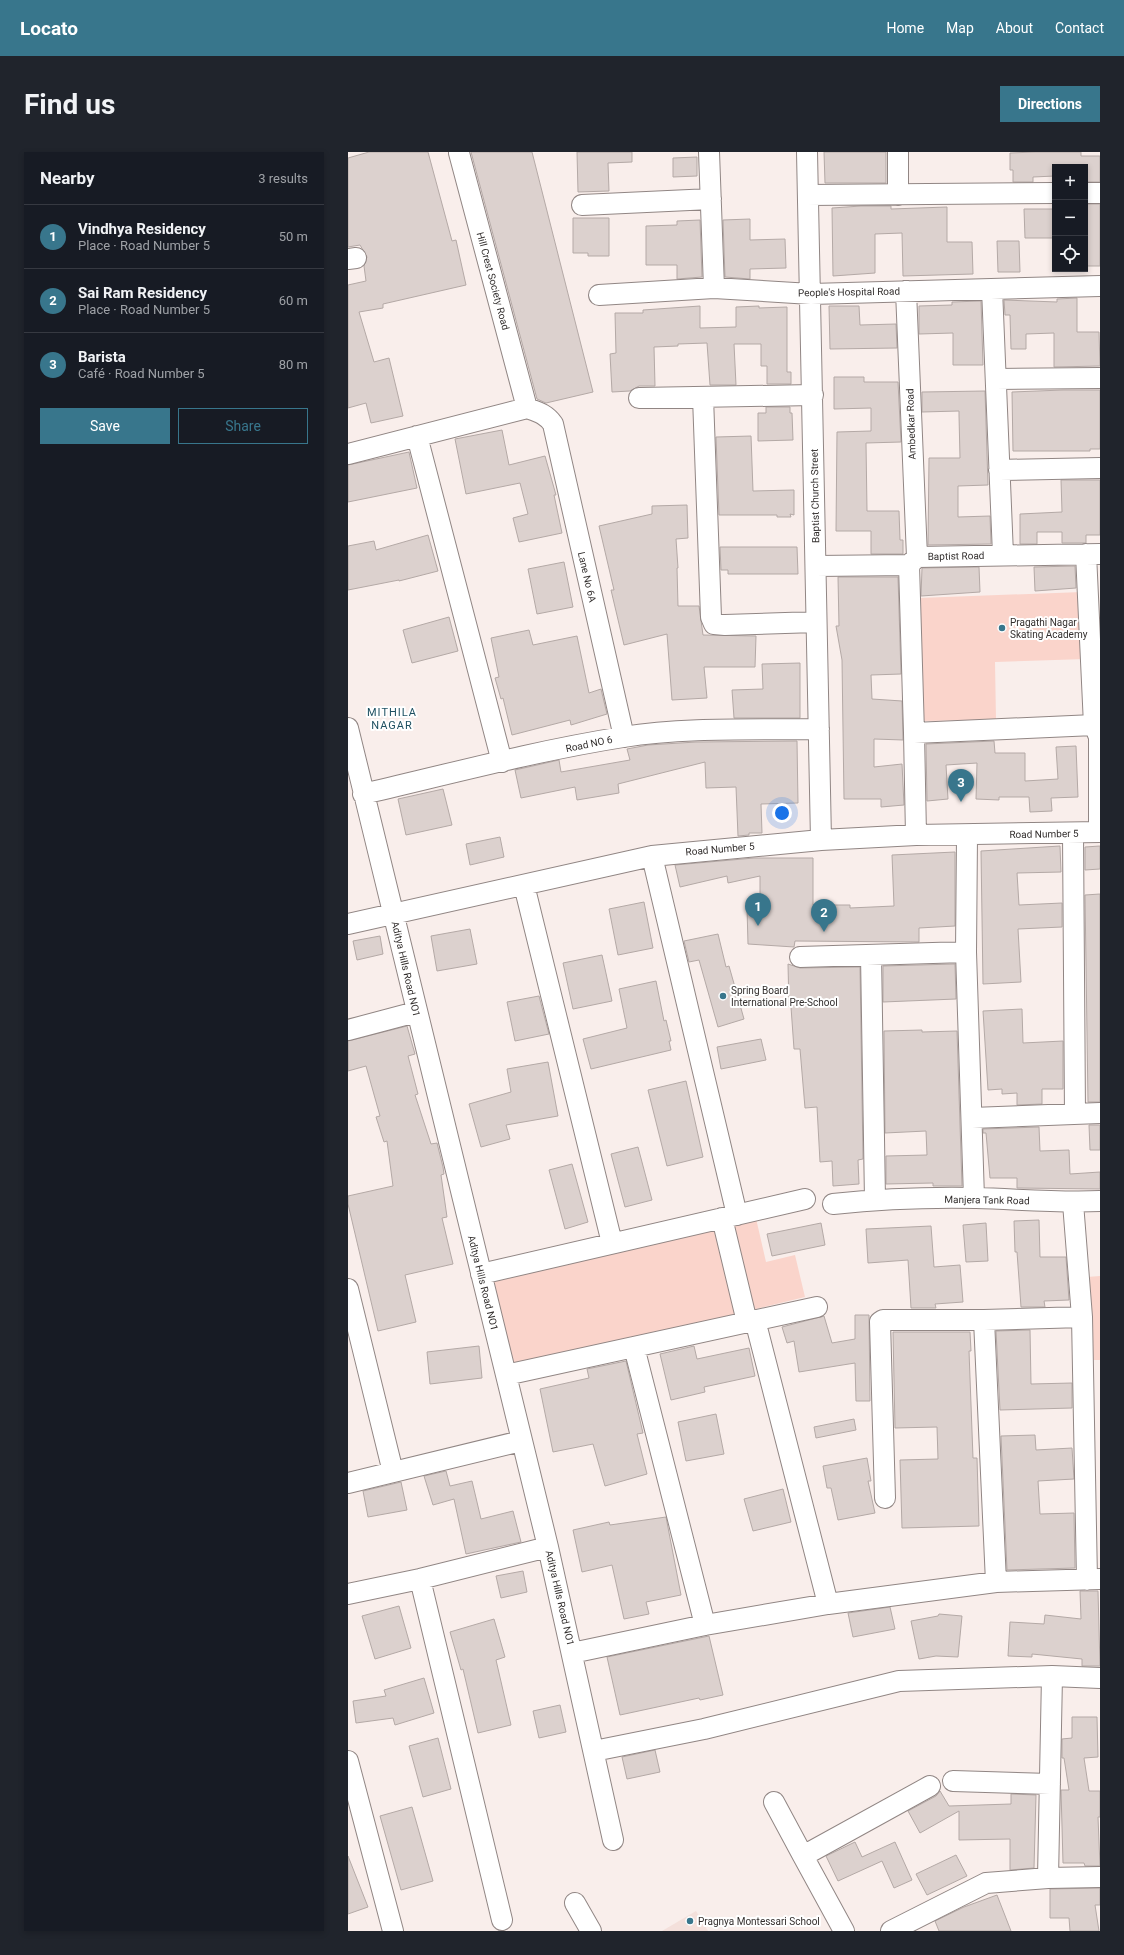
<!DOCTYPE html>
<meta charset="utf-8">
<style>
:root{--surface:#171b24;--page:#20242c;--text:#f1f3f6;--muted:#9ea1a6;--line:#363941;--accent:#38768c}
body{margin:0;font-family:Roboto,sans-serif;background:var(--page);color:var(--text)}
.controls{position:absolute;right:12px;top:12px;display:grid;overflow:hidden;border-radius:0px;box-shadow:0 2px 6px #0003}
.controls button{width:36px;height:36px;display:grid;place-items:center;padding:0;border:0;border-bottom:1px solid var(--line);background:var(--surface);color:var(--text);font:20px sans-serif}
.you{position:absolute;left:434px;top:661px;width:14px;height:14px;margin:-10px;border:3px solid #fff;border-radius:50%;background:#1a73e8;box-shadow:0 0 0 6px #1a73e833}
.badge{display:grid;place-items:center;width:26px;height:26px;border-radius:50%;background:var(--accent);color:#fff;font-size:13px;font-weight:700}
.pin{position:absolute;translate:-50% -33px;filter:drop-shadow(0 1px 2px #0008)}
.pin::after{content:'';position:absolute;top:21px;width:14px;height:12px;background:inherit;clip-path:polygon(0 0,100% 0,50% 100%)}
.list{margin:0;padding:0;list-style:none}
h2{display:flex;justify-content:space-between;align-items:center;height:52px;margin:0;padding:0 16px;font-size:17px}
h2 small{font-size:13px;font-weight:400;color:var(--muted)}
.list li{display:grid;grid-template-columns:26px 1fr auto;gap:12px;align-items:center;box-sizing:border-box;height:64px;padding:0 16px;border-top:1px solid var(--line)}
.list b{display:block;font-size:15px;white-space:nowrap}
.list p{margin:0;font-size:13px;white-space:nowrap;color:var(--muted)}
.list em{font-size:13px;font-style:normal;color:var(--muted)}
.actions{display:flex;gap:8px;padding:12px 16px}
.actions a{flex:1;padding:9px 0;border:1px solid var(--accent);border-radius:0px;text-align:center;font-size:14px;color:var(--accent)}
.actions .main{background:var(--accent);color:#fff}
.icon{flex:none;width:22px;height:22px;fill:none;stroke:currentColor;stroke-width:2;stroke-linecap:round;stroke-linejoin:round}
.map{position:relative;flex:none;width:752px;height:1779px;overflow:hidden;border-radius:0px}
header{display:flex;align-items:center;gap:24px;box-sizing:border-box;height:56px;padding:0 20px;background:var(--accent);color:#fff}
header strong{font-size:19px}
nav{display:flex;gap:22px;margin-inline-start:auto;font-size:14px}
.intro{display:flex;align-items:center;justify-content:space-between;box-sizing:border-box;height:96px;padding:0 24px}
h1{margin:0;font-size:28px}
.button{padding:10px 18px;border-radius:0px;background:var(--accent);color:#fff;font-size:14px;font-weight:700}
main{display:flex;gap:24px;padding:0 24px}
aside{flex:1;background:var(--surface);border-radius:0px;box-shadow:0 2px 6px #0003}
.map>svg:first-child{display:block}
.built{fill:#f4e0db}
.green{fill:#fad4cb}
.building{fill:#dcd1ce;stroke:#b4a9a6}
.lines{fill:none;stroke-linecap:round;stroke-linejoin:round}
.minor-casing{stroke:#918684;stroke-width:22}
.minor{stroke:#fff;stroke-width:20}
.poi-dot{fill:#38768c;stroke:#fff;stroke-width:1.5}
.labels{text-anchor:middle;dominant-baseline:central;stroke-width:4;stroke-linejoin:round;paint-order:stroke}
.street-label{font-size:10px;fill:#332f2e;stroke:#fff}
.poi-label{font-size:10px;fill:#332f2e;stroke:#fff;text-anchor:start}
.neighbourhood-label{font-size:11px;letter-spacing:1px;fill:#1e5061;stroke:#fff}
</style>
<header>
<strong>Locato</strong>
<nav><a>Home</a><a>Map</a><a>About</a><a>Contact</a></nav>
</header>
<div class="intro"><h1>Find us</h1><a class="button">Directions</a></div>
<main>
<aside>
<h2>Nearby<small>3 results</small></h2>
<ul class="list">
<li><span class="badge">1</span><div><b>Vindhya Residency</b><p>Place · Road Number 5</p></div><em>50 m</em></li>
<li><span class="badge">2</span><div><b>Sai Ram Residency</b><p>Place · Road Number 5</p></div><em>60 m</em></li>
<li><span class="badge">3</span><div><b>Barista</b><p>Café · Road Number 5</p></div><em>80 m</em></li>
</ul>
<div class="actions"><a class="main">Save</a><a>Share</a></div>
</aside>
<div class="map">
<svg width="752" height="1779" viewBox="0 0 752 1779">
<rect width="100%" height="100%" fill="#f9eeeb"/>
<path class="built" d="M348,1759L360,1779H314Z"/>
<path class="green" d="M734,440L738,507L647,510L648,568L573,569L571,446Z
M407,1062L418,1110L447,1103L457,1145L163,1216L141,1125Z
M752,1124V1208H743L739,1125Z"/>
<path class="building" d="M21,0H80L104,89L108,88L118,133L35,152V156L11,160L26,210L41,206L55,264L23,271L18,251L0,256V133L18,129L16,114L19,105L12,93L0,95V6Z
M123,0H184L245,240L198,251L189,247Z
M229,0H284V10L260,11L261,39L230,40Z
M476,0H538V31H477Z
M687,0H733V4H752V30H737V15H707V24L685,25V30H665V18H662V1Z
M349,5V24L325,25V6Z
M737,52H752V114H737Z
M513,54H543V57L599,55V90H624L625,122L555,124L554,81L527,82V121L485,124L484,56Z
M676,57H707V86H677Z
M225,66H261V104H240V101H225Z
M402,67V88L437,87L438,116L402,117V127L377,125L375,68Z
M352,68L354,125L329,127V113H298V74L329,73V69Z
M649,89H671L672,120H650Z
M729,146V180H751L752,214L706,215V181L678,182V197H663L662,163H657L656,148L709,150V147Z
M633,149L635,213H605V181L571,182V154L604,153V150Z
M352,154V176L388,175V155L411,154V156L439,155V220H443V232H419V214H413V192H386L388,233H362L359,191L330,192V194L306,195L307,234H291L282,239L264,240L262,202L268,201L267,161H295V158Z
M481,154H511L512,173L548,172L549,196L482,197Z
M486,225H516V230H550L553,290L518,291L519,359H551L552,388H555V402H523V379H488L489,280L523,279V256L486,257Z
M715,238H752V297H742V299H665L664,240Z
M637,239L640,333L610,334V365L642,364L643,392L580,393L581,306H612L611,263V259L574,260V240Z
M418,255H442V261H444L445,288L410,289V261H418Z
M154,278L161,313L197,304L208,343H206L214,381L171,390L165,366L180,362L172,331L118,342L107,287Z
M403,284L405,339L446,338V363L442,362L443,365H429V363H371L368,285Z
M61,300L69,336L0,350V313Z
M713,328H752V383H738V391H714V380H689V392H672V362L714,360Z
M339,353L340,386L328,387L330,416H329L330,454H351L355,483L408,484L407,515H356L359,546L324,548L319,482L276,493L263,438H266L251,374L304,362V354Z
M80,383L90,419L51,429V428L0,438V394L26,389L28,398Z
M372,395H449L450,422H380V418H373Z
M216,410L225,455L189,462L180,417Z
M727,414L728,436L687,439L686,415Z
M631,415L632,440L573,444L574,416Z
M490,425H550L553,522L523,523L524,547L554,549L555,588L526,587V615L554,612L556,653L533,655V647H496L494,508L488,474H491Z
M101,465L110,499L64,511L55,478Z
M181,478L185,493L229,484L241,541L253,537L259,562L223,573L222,568L164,583L155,546L153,547L147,526L151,525L143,486Z
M452,511V566H386L384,538L415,537L414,512Z
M449,589L450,651L413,652L414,681H401V683L390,684L388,635L358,636L357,610L270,632L271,641L229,648L227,635L173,646L167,618L211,608L213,620L282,608L279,597L300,593L348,590Z
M646,589L647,601H677V629L710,627L708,595L728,594L730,645L703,646L704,659L682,660L681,645H651V648L628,647L629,611L598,613L600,647L579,649L578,592Z
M95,637L104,673L58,683L50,647Z
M152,685L156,705L122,713L118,692Z
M712,694L713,720L669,721L671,753L714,751V775L670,777L673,830L635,832L633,699Z
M752,694V717L737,718V695Z
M607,700V774L571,776V790L447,789L446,795L400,792L399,756H412V724L380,731L379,724L332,735L327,713L406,706H465V753H502V756L546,754L544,703Z
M752,742V950H740L737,743Z
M296,750L305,796L270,803L261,757Z
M122,777L129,812L89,819L83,784Z
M370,782L378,815L381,814L396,867L370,875L351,808L341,810L336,789Z
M32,784L35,802L9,808L5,789Z
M254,803L264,849L225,857L215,811Z
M440,812L452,816L512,815L515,1007L510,1008L511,1032L485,1034L484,1009L472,1010L469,955L457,956L452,897H446L443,855H441Z
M607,812L608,847L535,850V814Z
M308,829L316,869L318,868L323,889H321L323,898L243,917L235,887L279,876L271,837Z
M191,844L201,882L167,889L159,850Z
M674,857L675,891L715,889V937H694V952L669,953V941L654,942V937L640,938L635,859Z
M59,874L67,902L60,904L70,942L67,943L83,992L89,991L95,1015L96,1022L93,1023L99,1065L94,1066L105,1112L57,1123L68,1170L30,1179L0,1052V1044L45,1034L39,989L36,990L28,965L32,964L18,914L0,919V889Z
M574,878V880L609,879L614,1034H585V1031L538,1032V1004L579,1003L578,979L537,981L536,879Z
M413,887L418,908L373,917L369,895Z
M200,910L210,964L158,973L162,987L133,995L121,952L163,940L159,917Z
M338,929L355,1005L319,1014L300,938Z
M741,973H752V998H742Z
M691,975L692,999L721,998L722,1022L752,1020V1037L669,1036V1026H642L638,981H635V977Z
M290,995L304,1048L277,1055L263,1002Z
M224,1012L240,1070L217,1077L201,1018Z
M691,1068L692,1105H718L721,1148L696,1149L697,1155H673L669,1100H667L666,1069Z
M473,1071L477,1093L424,1104L419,1082Z
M638,1071L640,1109L618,1110L615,1073Z
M583,1074L586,1115L612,1113L615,1150L587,1152L588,1156H563L560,1108L520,1111L518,1077Z
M507,1163H521L522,1249H508L507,1211L451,1220L446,1189L439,1191L434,1175L476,1164L484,1191L507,1187Z
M682,1178L683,1232L724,1231V1256L652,1258L648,1179Z
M545,1180H622L623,1199H621L625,1306H629L631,1374L554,1376L552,1308L590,1307L589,1275L547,1276Z
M131,1194L134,1226L82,1232L79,1200Z
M346,1194L349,1207L401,1196L407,1224L356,1235L357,1240L323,1248L312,1202Z
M278,1209L295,1281L289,1282L299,1322L257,1334L245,1292L205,1300L192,1237L241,1226L239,1217Z
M368,1262L376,1302L338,1309L330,1270Z
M506,1267L508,1278L468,1286L466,1275Z
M687,1283L688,1298L724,1296L726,1327L690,1329L692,1362L726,1361L727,1416L659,1418L653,1284Z
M519,1306L523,1329H520L527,1361L490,1368L483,1336H479L475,1314Z
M98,1319L102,1334L124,1329L133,1367L165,1359L173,1390L118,1402L106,1347L85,1353L76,1324Z
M53,1330L59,1358L20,1365L15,1339Z
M435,1337L443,1370L405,1379L396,1347Z
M318,1365L333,1443L298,1450L301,1462L276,1467L264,1413L234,1420L225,1378L261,1370L262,1373Z
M175,1419L179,1440L153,1446L148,1424Z
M732,1439H750L752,1514H734V1507L684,1502V1505L660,1504L662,1470L696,1472L697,1463L733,1467Z
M51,1454L63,1496L27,1507L14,1464Z
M542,1455L547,1477L505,1485L500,1461Z
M591,1462L614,1464L610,1505L588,1504L571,1507L563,1469L590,1464Z
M146,1467L157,1505L148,1508L163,1573L130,1581L115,1517L113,1518L102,1480Z
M361,1484L375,1543L352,1548L351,1546L272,1563L259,1505Z
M76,1526L86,1561L47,1573L45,1566L8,1571L5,1549L38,1544L36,1538Z
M212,1553L218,1580L191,1586L185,1559Z
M724,1565H749L750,1605L736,1606L741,1639H752V1665H750L752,1714H737L736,1711H715L713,1638H721L716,1606H714V1587L724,1586Z
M90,1586L103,1637L75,1645L61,1594Z
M307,1598L312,1620L279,1627L274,1605Z
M592,1639L601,1654L663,1652V1642L688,1643L686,1716L662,1718V1687L611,1688V1659L572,1681L560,1659L588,1644Z
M64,1655L85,1729L53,1738L32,1664Z
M507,1690L514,1705L547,1690L564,1728L546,1736L534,1709L490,1729L478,1704Z
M608,1703L619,1724L579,1743L568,1722Z
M0,1704L20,1755L0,1762Z
M752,1736V1753H747L751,1779H722L721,1766H702V1737Z
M649,1743L663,1779H591L587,1769L616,1755Z"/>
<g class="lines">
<defs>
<path id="minor" d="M361,0L366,136
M459,0L473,688
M550,0V43
M111,1L179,256
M737,41H752
M460,43L707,41
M234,53L363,47
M0,107L8,106
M644,137L655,403
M558,139L569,405
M251,143L366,136L463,142L752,134
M648,227L752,226
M355,245L363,465L366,472L377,473L468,470
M291,246L465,243
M69,284L154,610
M0,302L179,256C190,260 198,262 205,272L276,585
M651,318L752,316
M738,402L746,573L751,585V680
M561,413L566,581L746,573
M468,414L561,413L569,405L752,402
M0,576L200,1395L265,1688
M566,581L568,683
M15,642C101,622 187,599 275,585C338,575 407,578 471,577
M725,681L727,962
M619,684L618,800L626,1046
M304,704L389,1063
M176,733L264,1091
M0,772L304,704L473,688L568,683L752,680
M523,803L527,1048
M452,805L618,800
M0,878L68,860
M624,966L752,961
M725,1051L734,1165L739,1428
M485,1052C532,1047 580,1045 628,1046C669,1047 710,1051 752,1049
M374,1066L399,1170
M133,1122L457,1047
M0,1137L45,1320
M407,1168L480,1452
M636,1168L648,1430
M286,1195L357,1473
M158,1223L469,1155
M0,1331L173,1289
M537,1346L532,1170L535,1168H636L734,1165
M72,1427L154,1768
M0,1442L72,1427L200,1395
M224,1501L357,1473L480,1452L648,1430L752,1427
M246,1599L356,1577L551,1529L704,1524L752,1526
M0,1609L45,1779
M605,1629L702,1632
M426,1650L455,1704
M700,1726L704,1524
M227,1751L243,1779
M496,1779L455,1704L582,1634
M543,1779L638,1731L700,1726L752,1725"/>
</defs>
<use href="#minor" class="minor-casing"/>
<use href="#minor" class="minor"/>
</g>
<g class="poi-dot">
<circle cx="654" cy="476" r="4"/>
<circle cx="375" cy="844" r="4"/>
<circle cx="342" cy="1769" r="4"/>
</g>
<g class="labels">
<g class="street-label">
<text transform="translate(145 129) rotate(75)">Hill Crest Society Road</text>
<text transform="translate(501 140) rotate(-1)">People's Hospital Road</text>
<text transform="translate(563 272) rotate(-92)">Ambedkar Road</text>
<text transform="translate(467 344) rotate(-91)">Baptist Church Street</text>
<text transform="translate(608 404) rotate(-1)">Baptist Road</text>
<text transform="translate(239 425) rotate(77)">Lane No 6A</text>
<text transform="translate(241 592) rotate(-12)">Road NO 6</text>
<text transform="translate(696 682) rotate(-1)">Road Number 5</text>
<text transform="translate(372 697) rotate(-5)">Road Number 5</text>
<text transform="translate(58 817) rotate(77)">Aditya Hills Road NO1</text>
<text transform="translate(639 1048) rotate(1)">Manjera Tank Road</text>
<text transform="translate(135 1131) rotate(76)">Aditya Hills Road NO1</text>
<text transform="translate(212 1446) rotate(77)">Aditya Hills Road NO1</text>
</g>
<g class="poi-label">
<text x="662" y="470">Pragathi Nagar<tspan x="662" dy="12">Skating Academy</tspan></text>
<text x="383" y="838">Spring Board<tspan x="383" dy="12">International Pre-School</tspan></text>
<text x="350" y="1769">Pragnya Montessari School</text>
</g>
<g class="neighbourhood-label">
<text x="44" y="560">MITHILA<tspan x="44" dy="13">NAGAR</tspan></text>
</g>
</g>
</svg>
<div class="controls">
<button>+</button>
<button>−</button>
<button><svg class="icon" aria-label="locate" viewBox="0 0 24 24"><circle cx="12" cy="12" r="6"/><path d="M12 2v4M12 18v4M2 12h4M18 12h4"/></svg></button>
</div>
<div class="you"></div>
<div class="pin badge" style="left:410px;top:774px">1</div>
<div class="pin badge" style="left:476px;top:780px">2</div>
<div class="pin badge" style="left:613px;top:650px">3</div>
</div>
</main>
